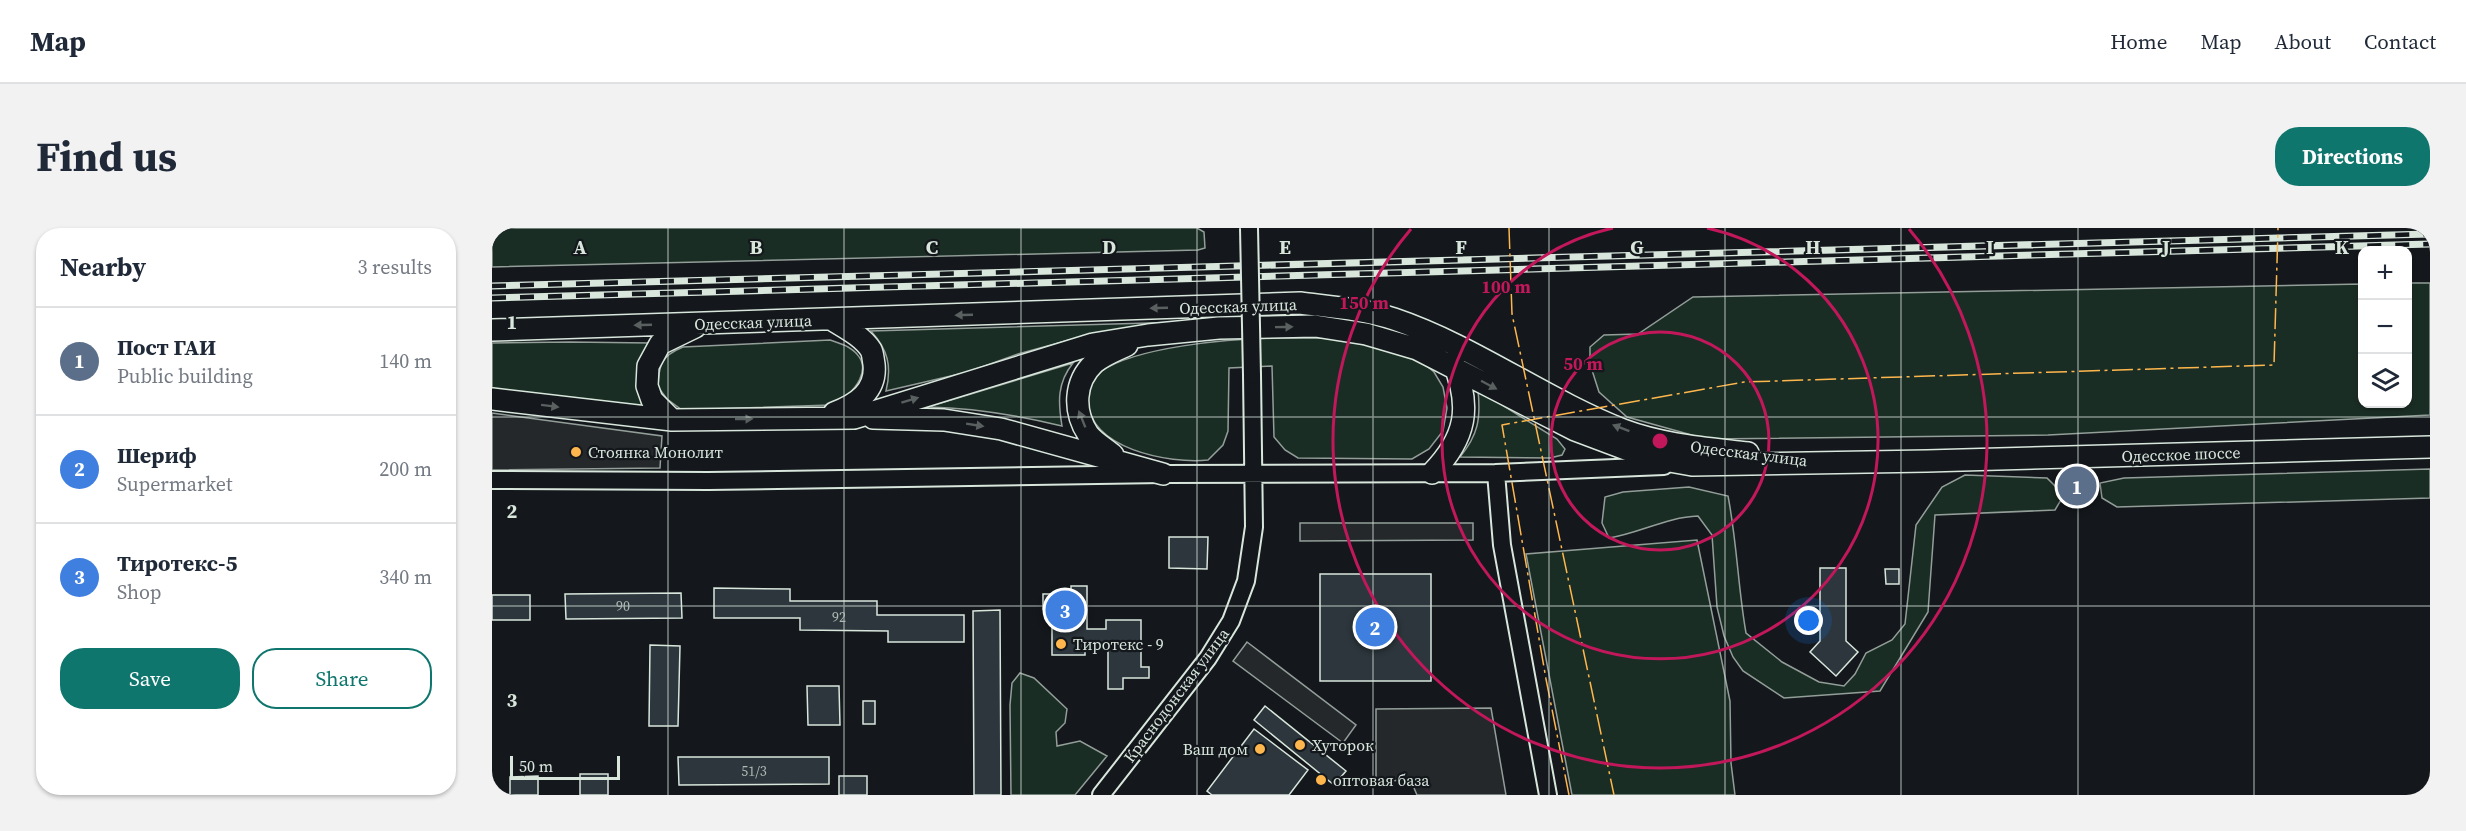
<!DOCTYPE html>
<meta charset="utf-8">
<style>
:root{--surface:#fff;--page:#f2f2f3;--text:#1f2937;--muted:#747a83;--line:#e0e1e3;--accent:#0f766e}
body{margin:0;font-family:"Source Serif 4",serif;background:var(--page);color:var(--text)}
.controls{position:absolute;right:18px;top:18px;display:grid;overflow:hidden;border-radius:12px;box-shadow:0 2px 4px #0004}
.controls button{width:54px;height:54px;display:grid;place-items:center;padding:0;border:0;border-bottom:2px solid var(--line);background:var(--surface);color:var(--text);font:30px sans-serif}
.scale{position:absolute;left:18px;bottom:15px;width:110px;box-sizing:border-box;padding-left:6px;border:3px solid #d8e6dc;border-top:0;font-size:16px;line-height:21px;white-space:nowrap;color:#d8e6dc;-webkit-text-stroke:4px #14181c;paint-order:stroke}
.you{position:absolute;left:1317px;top:393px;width:21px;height:21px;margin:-15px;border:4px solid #fff;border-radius:50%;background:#1a73e8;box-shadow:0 0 0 9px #1a73e833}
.badge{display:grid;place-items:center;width:39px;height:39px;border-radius:50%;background:var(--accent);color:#fff;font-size:20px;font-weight:700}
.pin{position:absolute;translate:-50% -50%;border:3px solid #fff;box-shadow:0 2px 6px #0006}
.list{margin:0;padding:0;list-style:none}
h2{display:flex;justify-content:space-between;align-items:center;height:78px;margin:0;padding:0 24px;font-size:26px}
h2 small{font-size:20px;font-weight:400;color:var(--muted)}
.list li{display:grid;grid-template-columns:39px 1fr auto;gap:18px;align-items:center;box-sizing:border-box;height:108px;padding:0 24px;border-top:2px solid var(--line)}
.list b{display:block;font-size:22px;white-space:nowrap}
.list p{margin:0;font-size:20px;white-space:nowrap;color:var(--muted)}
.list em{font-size:20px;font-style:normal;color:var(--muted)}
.actions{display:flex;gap:12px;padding:18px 24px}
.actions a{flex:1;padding:14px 0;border:2px solid var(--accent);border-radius:24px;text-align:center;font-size:21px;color:var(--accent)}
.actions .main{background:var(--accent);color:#fff}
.icon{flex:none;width:33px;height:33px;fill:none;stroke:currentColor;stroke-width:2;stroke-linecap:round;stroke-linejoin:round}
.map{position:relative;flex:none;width:1938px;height:567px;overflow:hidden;border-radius:24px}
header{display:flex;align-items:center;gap:36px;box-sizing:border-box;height:84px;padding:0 30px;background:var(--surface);border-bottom:2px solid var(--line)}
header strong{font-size:28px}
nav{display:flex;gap:33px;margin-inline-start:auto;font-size:21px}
.intro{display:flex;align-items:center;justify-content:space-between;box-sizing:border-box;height:144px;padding:0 36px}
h1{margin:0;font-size:42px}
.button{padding:15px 27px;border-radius:24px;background:var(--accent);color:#fff;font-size:21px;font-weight:700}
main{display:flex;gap:36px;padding:0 36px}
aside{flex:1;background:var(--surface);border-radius:24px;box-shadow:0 2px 4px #0004}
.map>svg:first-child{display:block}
.green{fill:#1a2d24;stroke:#939e99;stroke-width:1.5}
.parking{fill:#24282b;stroke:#939e99;stroke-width:1.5}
.building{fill:#2c363c;stroke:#d8e6dc;stroke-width:1.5}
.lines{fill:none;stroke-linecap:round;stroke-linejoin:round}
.minor-casing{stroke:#d8e6dc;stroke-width:20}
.major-casing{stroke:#d8e6dc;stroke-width:24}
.minor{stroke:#14181c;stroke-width:16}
.major{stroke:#14181c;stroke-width:21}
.rail-casing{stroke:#d8e6dc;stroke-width:7}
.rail{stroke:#14181c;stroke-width:4.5;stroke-dasharray:14;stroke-linecap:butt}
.minor-bridge-casing{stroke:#d8e6dc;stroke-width:20;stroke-linecap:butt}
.minor-bridge{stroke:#14181c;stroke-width:16}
.power{stroke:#ffb74d;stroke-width:1.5;stroke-dasharray:21 4.5 3 4.5;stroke-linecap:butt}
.oneway{fill:#59605f}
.grid{fill:none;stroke:#d8e6dc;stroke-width:1.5;stroke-opacity:0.55}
.ring{fill:none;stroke:#c2185b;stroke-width:3}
.poi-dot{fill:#ffb74d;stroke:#14181c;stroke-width:2}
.labels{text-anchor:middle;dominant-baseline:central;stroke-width:4.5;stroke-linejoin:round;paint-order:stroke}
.number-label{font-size:14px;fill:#adbab4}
.street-label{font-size:16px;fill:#d8e6dc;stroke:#14181c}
.poi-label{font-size:16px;fill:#d8e6dc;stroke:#14181c;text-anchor:start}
.grid-label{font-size:20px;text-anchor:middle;font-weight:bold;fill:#d8e6dc;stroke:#14181c;stroke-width:4.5;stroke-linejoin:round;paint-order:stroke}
.centre{fill:#c2185b;stroke:#14181c;stroke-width:3}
.ring-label{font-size:18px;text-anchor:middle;font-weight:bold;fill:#c2185b;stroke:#14181c;stroke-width:4.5;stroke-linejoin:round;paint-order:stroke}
</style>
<header>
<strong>Map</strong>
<nav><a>Home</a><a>Map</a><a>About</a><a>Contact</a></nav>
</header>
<div class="intro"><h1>Find us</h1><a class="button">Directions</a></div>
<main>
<aside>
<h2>Nearby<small>3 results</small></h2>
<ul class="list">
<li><span class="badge" style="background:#5c6f8a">1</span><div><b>Пост ГАИ</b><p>Public building</p></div><em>140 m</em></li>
<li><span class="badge" style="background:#3f7fe0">2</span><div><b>Шериф</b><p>Supermarket</p></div><em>200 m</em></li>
<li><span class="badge" style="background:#3f7fe0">3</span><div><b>Тиротекс-5</b><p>Shop</p></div><em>340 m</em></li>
</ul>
<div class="actions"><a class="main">Save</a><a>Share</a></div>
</aside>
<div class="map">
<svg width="1938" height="567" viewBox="0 0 1938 567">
<rect width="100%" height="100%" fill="#14181c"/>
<path class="green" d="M0,0H705L712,4L713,20L706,22L0,39Z
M1916,55H1938V187L1556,207L1214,211L1135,189L1107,164L1098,136V119L1112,107L1146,106L1201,69L1870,56V176H1916Z
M692,94L603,105L526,126L476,144L394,163C400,138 396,122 379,103Z
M779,110H839L898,122L925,130L942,144L951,159L955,180L951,203L937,221L920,231L806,230L793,222L782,209L780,138L737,140L736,203L731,217L716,232C678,236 594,221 596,170C596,160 601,149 610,143C644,119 736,111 779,110Z
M338,112C343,114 351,116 356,119C387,137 362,168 339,177L190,182L175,171L166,159C167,136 169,128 191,119Z
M78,114L158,115L154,182L0,162V115Z
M581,135C565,155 566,174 570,198C525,187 482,180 436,179Z
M986,162L1065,211L1073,221L1070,227L1058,230L968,229C986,207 989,191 986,162Z
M1938,241V270L1625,279L1610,270L1608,255L1632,250Z
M1473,247L1555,250L1566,261L1569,272L1563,282L1443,287L1436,384L1388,463L1292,470L1251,443L1241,429L1232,408L1225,379L1220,307L1206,288C1175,289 1148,305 1117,310L1110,295L1113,269L1131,264L1197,259L1236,268C1245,314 1246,360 1254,405L1290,434L1327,454L1352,458L1363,446L1374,425L1400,412L1413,396L1424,297L1450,259Z
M1205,312L1238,473L1239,535L1243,567H1080L1034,326Z
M528,445L542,450L575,481L573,495L564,504L565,518L588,513L615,528L583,567H519L518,477L520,455Z"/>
<path class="parking" d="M0,185L170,208L168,240L0,242Z
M808,295H981V312L808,313Z
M755,414L864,497L851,515L741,433Z
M999,480L1014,567H925L919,553L884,552V481Z"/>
<path class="building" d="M1584,253L1596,263L1586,274L1575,263Z
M677,309H716L715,341L677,340Z
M1328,340H1354V413L1366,424L1344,448L1318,424L1328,413Z
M1393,341H1407V356H1394Z
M828,346H939V453H828Z
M579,358H595V401H614V392H649V439H657V450H631V461H616V415H593V427H560V381H551V366H579Z
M222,360L298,361V373H385V387H472V414H396V403L308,402V390H222Z
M189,365L190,390L74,391L73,366Z
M0,367H38V392H0Z
M508,382L509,567H482L481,383Z
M158,417L188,418L186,498H157Z
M315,458H347L348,497H316Z
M371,473H383V496H371Z
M773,478L854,543L842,557L762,492Z
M762,501L816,542L797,567H720L715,563Z
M186,529H337V556L187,557Z
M88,546H116V567H88Z
M46,548V567H18V549Z
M347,548H375V567H347Z"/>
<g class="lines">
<defs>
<path id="minor" d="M1004,245L1010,317L1056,567
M0,252L216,253L671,246L1004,245L1172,238
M609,567L716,430L739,393L754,353L762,299L760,147"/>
<path id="major" d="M339,91C353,100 370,108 379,122C381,126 381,131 382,136C385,163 365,176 342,185
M0,102L808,75C840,79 871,81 902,91C982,118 1052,171 1131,202C1171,217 1214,220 1256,225
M0,171L180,192L362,190L601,116L656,107L727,100L823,98L874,106L925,121L1083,202L1155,229L1200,237L1435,233L1938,219
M381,190L452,192L509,201L671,246
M180,192L160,172L155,158L156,138L168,116L203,99
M621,227C614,221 602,214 596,206C581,183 582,154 602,135C611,127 625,122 635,117
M940,245C974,210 980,179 961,134"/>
</defs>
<use href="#minor" class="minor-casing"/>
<use href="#major" class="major-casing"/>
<use href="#minor" class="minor"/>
<use href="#major" class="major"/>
<defs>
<path id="rail" d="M0,58L1938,6
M0,70L1938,16"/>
</defs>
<use href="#rail" class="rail-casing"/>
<use href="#rail" class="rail"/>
<defs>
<path id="minor-bridge" d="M757,0L760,147"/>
</defs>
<use href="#minor-bridge" class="minor-bridge-casing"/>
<use href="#minor-bridge" class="minor-bridge"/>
<path class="power" d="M1017,0L1020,86L1122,567
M1077,567L1054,451L1010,197L1252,154L1782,137L1786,0"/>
</g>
<defs><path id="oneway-solid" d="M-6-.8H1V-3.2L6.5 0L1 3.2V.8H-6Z" transform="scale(1.5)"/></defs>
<g class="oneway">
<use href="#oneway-solid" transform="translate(667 80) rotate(178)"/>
<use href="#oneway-solid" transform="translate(472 87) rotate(178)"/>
<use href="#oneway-solid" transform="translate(151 97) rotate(178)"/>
<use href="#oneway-solid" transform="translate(792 99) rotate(-1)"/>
<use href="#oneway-solid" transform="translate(997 157) rotate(28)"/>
<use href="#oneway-solid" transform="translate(418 172) rotate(-17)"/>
<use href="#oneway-solid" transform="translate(58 178) rotate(7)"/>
<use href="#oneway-solid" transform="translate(252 191) rotate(-1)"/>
<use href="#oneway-solid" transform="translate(590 191) rotate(-112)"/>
<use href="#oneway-solid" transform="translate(483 197) rotate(9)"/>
<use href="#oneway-solid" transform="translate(1129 200) rotate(-159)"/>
</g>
<path class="grid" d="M176,0V567M352,0V567M529,0V567M705,0V567M881,0V567M1057,0V567M1233,0V567M1409,0V567M1586,0V567M1762,0V567M0,189H1938M0,378H1938"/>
<g class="ring">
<circle cx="1168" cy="213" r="109"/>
<path d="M1215 0A218 218 0 1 1 1121 0"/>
<path d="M1417 1A327 327 0 1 1 919 1"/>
</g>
<g class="poi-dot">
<circle cx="84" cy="224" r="6"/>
<circle cx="569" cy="416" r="6"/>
<circle cx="808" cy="517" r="6"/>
<circle cx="768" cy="521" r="6"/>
<circle cx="829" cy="552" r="6"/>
</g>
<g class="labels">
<g class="number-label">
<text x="131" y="378">90</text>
<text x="347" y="389">92</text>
<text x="262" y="543">51/3</text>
</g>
<g class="street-label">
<text transform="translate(746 78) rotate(-2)">Одесская улица</text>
<text transform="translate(261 94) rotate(-2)">Одесская улица</text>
<text transform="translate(1257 225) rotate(7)">Одесская улица</text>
<text transform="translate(1689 226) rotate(-2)">Одесское шоссе</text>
<text transform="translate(684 467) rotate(-53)">Краснодонская улица</text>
</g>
<g class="poi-label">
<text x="96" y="224">Стоянка Монолит</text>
<text x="581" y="416">Тиротекс - 9</text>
<text x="820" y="517">Хуторок</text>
<text x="756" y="521" text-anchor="end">Ваш дом</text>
<text x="841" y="552">оптовая база</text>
</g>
</g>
<g class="grid-label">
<text x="88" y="26">A</text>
<text x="264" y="26">B</text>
<text x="440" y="26">C</text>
<text x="617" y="26">D</text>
<text x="793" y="26">E</text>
<text x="969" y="26">F</text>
<text x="1145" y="26">G</text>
<text x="1321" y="26">H</text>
<text x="1498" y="26">I</text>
<text x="1674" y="26">J</text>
<text x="1850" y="26">K</text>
<text x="20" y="101">1</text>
<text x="20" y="290">2</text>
<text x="20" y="479">3</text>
</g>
<circle cx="1168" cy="213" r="9" class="centre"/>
<g class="ring-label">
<text x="1014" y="65">100 m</text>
<text x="872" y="81">150 m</text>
<text x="1091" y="142">50 m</text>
</g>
</svg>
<div class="controls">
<button>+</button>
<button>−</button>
<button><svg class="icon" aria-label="layers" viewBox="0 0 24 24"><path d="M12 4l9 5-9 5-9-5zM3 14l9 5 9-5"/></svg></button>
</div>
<div class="scale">50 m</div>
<div class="you"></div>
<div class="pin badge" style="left:1585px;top:258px;background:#5c6f8a">1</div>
<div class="pin badge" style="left:883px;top:399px;background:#3f7fe0">2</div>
<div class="pin badge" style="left:573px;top:382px;background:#3f7fe0">3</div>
</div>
</main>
